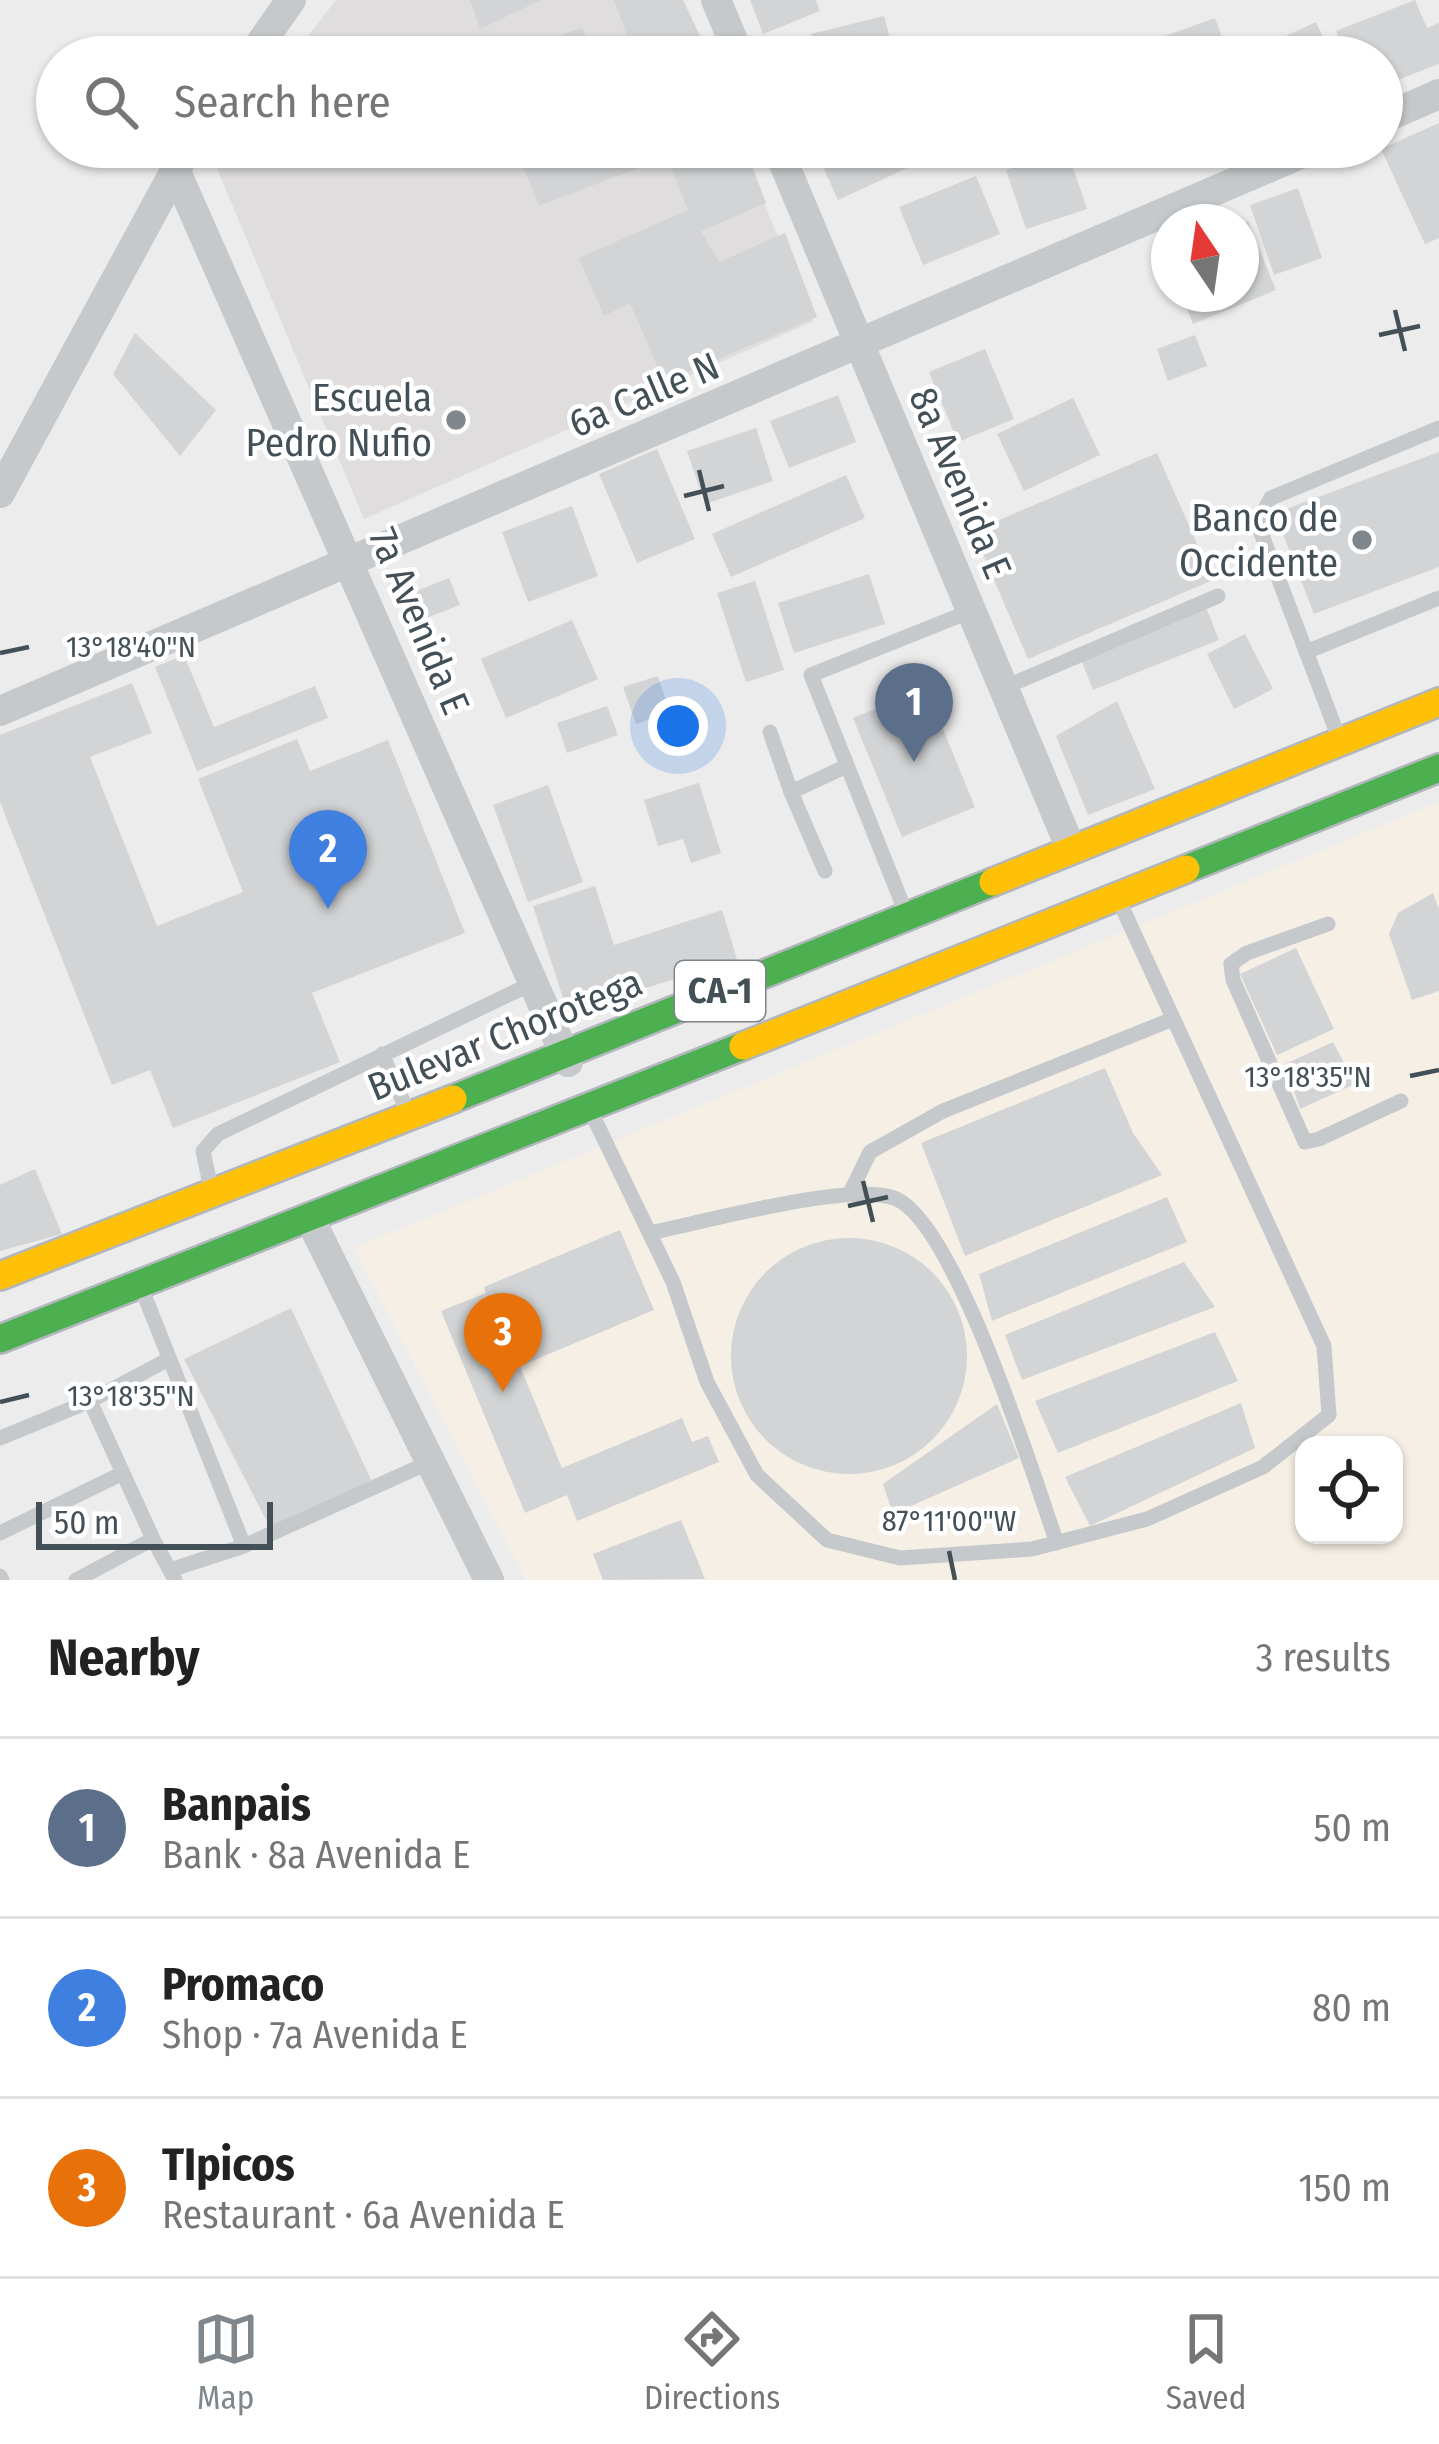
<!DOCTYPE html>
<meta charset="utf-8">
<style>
:root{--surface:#fff;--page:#f2f2f2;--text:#222;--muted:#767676;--line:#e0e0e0;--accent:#7f878c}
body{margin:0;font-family:"Fira Sans Condensed",sans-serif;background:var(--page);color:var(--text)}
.controls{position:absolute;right:36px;bottom:36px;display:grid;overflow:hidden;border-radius:24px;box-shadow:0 3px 9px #0004}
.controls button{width:108px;height:108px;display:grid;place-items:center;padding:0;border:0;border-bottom:3px solid var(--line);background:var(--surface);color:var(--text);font:60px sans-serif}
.compass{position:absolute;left:1151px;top:204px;width:108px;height:108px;border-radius:50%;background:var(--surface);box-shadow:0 3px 9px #0004;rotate:347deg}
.scale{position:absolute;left:36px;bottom:30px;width:237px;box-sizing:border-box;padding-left:12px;border:6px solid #445058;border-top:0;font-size:33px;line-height:42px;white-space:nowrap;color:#445058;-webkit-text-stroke:9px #fff;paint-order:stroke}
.you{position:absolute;left:678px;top:726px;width:42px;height:42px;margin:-30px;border:9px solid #fff;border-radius:50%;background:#1a73e8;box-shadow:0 0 0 18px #1a73e833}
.badge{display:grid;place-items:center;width:78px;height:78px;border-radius:50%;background:var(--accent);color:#fff;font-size:39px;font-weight:700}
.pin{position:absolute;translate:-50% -99px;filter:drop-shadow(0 3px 6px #0008)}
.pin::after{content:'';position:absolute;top:63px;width:42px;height:36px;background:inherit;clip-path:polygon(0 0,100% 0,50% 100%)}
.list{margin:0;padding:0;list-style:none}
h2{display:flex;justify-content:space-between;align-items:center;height:156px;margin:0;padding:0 48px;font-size:51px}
h2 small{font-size:39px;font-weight:400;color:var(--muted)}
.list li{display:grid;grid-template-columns:78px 1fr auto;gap:36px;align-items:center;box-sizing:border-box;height:180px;padding:0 48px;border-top:3px solid var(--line)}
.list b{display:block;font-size:45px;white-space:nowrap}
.list p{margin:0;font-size:39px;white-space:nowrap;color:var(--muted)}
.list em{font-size:39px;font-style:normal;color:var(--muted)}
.icon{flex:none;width:66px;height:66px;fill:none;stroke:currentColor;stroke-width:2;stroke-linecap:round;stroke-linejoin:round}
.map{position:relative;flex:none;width:1439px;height:1580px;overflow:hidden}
.search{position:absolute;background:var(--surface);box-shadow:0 3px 9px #0004;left:36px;right:36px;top:36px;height:132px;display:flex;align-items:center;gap:30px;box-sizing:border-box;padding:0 42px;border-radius:66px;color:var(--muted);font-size:45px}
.sheet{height:696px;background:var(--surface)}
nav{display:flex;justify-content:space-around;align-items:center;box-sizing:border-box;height:168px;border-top:3px solid var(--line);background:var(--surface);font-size:33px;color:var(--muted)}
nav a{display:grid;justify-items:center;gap:6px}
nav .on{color:var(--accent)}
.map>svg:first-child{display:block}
.commercial{fill:#f5efe6;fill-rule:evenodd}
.education{fill:#dfddde}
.building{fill:#d3d4d5}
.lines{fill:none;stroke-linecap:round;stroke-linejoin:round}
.fast-casing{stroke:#b1b7bc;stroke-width:32}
.slow-casing{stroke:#b1b7bc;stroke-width:32}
.lane{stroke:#c6c9cb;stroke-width:15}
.street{stroke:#c6c9cb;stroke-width:30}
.fast{stroke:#4caf50;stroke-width:27}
.slow{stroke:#ffc107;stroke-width:27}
.ticks{fill:none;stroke:#445058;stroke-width:4.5}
.poi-dot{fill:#7f878c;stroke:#fff;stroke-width:4.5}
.labels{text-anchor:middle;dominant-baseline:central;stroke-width:9;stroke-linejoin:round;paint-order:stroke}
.shield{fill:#fff;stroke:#7c848a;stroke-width:3}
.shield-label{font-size:36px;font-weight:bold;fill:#445058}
.street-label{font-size:39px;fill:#445058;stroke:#fff}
.poi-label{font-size:39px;fill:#445058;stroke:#fff;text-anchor:end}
.ticks-label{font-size:30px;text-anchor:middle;fill:#445058;stroke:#fff;stroke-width:9;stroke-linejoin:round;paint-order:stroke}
</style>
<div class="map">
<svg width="1439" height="1580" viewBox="0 0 1439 1580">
<rect width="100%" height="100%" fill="#edecec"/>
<path class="commercial" d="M1439,802V1580H526L354,1248ZM1304,1445H1394V1535H1304Z"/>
<path class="education" d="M336,0H678L702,57H292Z
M222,147H740L814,321L364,519L213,159Z"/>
<path class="building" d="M470,0H541L480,29Z
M614,0H683L710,57H635Z
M750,0H816L820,11L763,34Z
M1415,0L1427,28L1439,23V64L1382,86V57H1347L1336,31Z
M884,16L895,57H817L811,34Z
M1215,18L1229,57H1144L1140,45Z
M1316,22L1332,57H1240Z
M582,27L595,57H510Z
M1439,123V238L1425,244L1381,149Z
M515,147H635L643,166L539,206Z
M662,147H745L766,203L701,231L719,262L785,233L817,317L664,382L630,303L604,316L579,258L688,210Z
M814,147H908L916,164L838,200Z
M1067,150L1087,209L1026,229L1006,170Z
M976,176L1000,234L923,265L899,207Z
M1298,188L1322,258L1274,275L1250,205Z
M1248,221L1276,290L1193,324L1181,294H1241V224Z
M135,333L216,410L180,456L113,374Z
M1195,335L1207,366L1168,381L1157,349Z
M985,349L1014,419L958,442L929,372Z
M838,395L856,442L789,468L770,421Z
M1073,398L1100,455L1024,491L997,434Z
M756,428L773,481L705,504L687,451Z
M657,449L695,539L637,563L599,474Z
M1439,452V567L1314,614L1275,513Z
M1157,453L1213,580L1028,659L973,531Z
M846,475L865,518L731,577L712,534Z
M572,506L598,576L528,602L502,532Z
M869,574L885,624L794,653L778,603Z
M449,578L460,605L411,624L401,597Z
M755,581L784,670L746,682L717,593Z
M1206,607L1219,640L1093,690L1080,657Z
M572,620L598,679L506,718L481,659Z
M1245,634L1273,689L1234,709L1207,654Z
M184,655L214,727L315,686L328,718L197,771L155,667Z
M658,676L670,713L636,724L623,687Z
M132,683L152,733L90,757L157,926L243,892L198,779L297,739L310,771L388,740L465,933L312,993L340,1062L173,1128L150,1070L112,1085L0,802V735Z
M926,688L975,807L902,837L853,718Z
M1117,701L1155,789L1088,815L1056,736Z
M607,706L618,735L567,753L557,723Z
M699,783L721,853L691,863L683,839L658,846L644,800Z
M548,785L583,882L528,902L493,805Z
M595,886L614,945L722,910L737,959L568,1013L533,906Z
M1433,893L1439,909V991L1412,1000L1389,934L1398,913Z
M1296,948L1334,1029L1277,1055L1240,974Z
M1333,1042L1355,1084L1300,1109L1285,1064Z
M1105,1068L1133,1133L1162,1175L965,1256L921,1143Z
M35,1169L62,1234L0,1251V1185Z
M1167,1197L1187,1242L992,1321L979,1274Z
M620,1230L654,1310L520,1366L562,1468L682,1418L692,1442L708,1436L719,1462L577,1521L567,1495L525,1513L441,1311L486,1293L484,1287Z
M731 1356a118 118 0 1 1 236 0a118 118 0 1 1-236 0Z
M1184,1262L1215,1307L1022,1380L1005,1335Z
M291,1308L373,1484L272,1532L184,1359Z
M1215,1332L1238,1381L1058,1453L1035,1401Z
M1241,1403L1255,1448L1090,1526L1065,1477Z
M997,1404L1019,1458L893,1514L883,1484Z
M681,1520L705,1579L603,1580L593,1554Z"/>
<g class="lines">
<defs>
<path id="fast" d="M1186,869L1439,768
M453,1099L993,882
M0,1339L743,1046"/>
<path id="slow" d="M993,882L1439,702
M743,1046L1186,869
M0,1276L453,1099"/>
</defs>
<use href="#fast" class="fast-casing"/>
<use href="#slow" class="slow-casing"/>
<path class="lane" d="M1306,652L1439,598
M1003,688L1218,596
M770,732L791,792L825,871
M1337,733L1260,530V517L1271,498L1439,428
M791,792L847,766
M904,908L811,675L971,611
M1328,924L1247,953L1231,964L1233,980L1305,1142L1319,1139L1401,1101
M382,1054L405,1106
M593,1116L673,1282L707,1382L757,1475L827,1540L900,1558L1032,1549L1147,1519L1263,1467L1329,1415L1324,1346L1121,905
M210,1184L203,1151L218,1134L533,983
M850,1193L870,1152L943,1111L1173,1019
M650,1233C704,1222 847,1182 894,1198C955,1220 1034,1478 1057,1543
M143,1292L244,1546
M0,1438L90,1401L169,1359
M0,1533L121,1474
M153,1539L175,1580
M170,1570L244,1546L430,1462
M0,1576L2,1580
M76,1580L153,1539L90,1401"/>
<path class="street" d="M716,0L740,57
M251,57L291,0
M1382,119L1439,94
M777,147L1071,849
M174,167L568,1062
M0,493L188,147
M0,711L1317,147
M310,1219L489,1580"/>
<use href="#fast" class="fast"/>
<use href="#slow" class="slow"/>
</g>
<path class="ticks" d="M1395,310L1405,351M1379,335L1420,326M699,470L709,511M684,496L724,486M0,653L29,647M1410,1076L1439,1070M863,1181L873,1222M848,1206L888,1197M0,1402L29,1395M949,1551L955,1580"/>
<g class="poi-dot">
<circle cx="456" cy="420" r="12"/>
<circle cx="1362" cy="540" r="12"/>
</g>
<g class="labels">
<rect class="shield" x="675" y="961" width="90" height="60" rx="9"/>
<g class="shield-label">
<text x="720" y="991">CA-1</text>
</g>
<g class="street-label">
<text transform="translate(644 395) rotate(-23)">6a Calle N</text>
<text transform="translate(960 483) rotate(67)">8a Avenida E</text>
<text transform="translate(419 621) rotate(67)">7a Avenida E</text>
<text transform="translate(505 1035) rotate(-22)">Bulevar Chorotega</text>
</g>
<g class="poi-label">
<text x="432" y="398">Escuela<tspan x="432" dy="45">Pedro Nufio</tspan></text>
<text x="1338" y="518">Banco de<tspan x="1338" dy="45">Occidente</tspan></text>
</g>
</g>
<g class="ticks-label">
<text x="131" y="657">13°18'40"N</text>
<text x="1308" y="1087">13°18'35"N</text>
<text x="131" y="1406">13°18'35"N</text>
<text x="949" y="1531">87°11'00"W</text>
</g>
</svg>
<div class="controls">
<button><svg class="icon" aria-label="locate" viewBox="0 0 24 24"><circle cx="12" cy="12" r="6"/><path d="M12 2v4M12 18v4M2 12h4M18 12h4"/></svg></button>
</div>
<svg class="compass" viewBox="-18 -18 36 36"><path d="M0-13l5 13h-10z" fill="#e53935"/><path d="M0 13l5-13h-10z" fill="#767676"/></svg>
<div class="scale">50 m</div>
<div class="you"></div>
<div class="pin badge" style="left:914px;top:762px;background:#5c6f8a">1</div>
<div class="pin badge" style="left:328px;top:909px;background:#3f7fe0">2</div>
<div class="pin badge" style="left:503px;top:1392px;background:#e8710a">3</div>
<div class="search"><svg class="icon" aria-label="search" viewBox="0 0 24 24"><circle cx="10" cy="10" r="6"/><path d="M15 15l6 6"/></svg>Search here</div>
</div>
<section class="sheet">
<h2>Nearby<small>3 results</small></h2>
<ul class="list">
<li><span class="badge" style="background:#5c6f8a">1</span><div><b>Banpais</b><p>Bank · 8a Avenida E</p></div><em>50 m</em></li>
<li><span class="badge" style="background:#3f7fe0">2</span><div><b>Promaco</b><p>Shop · 7a Avenida E</p></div><em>80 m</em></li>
<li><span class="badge" style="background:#e8710a">3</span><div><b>TIpicos</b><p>Restaurant · 6a Avenida E</p></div><em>150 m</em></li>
</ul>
</section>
<nav>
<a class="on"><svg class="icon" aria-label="map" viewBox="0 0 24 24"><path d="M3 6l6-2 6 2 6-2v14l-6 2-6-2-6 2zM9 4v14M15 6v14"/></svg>Map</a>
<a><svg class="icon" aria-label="directions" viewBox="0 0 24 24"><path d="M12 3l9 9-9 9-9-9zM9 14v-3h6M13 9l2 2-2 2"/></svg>Directions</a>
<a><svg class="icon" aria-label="saved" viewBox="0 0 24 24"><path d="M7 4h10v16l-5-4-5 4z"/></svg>Saved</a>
</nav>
